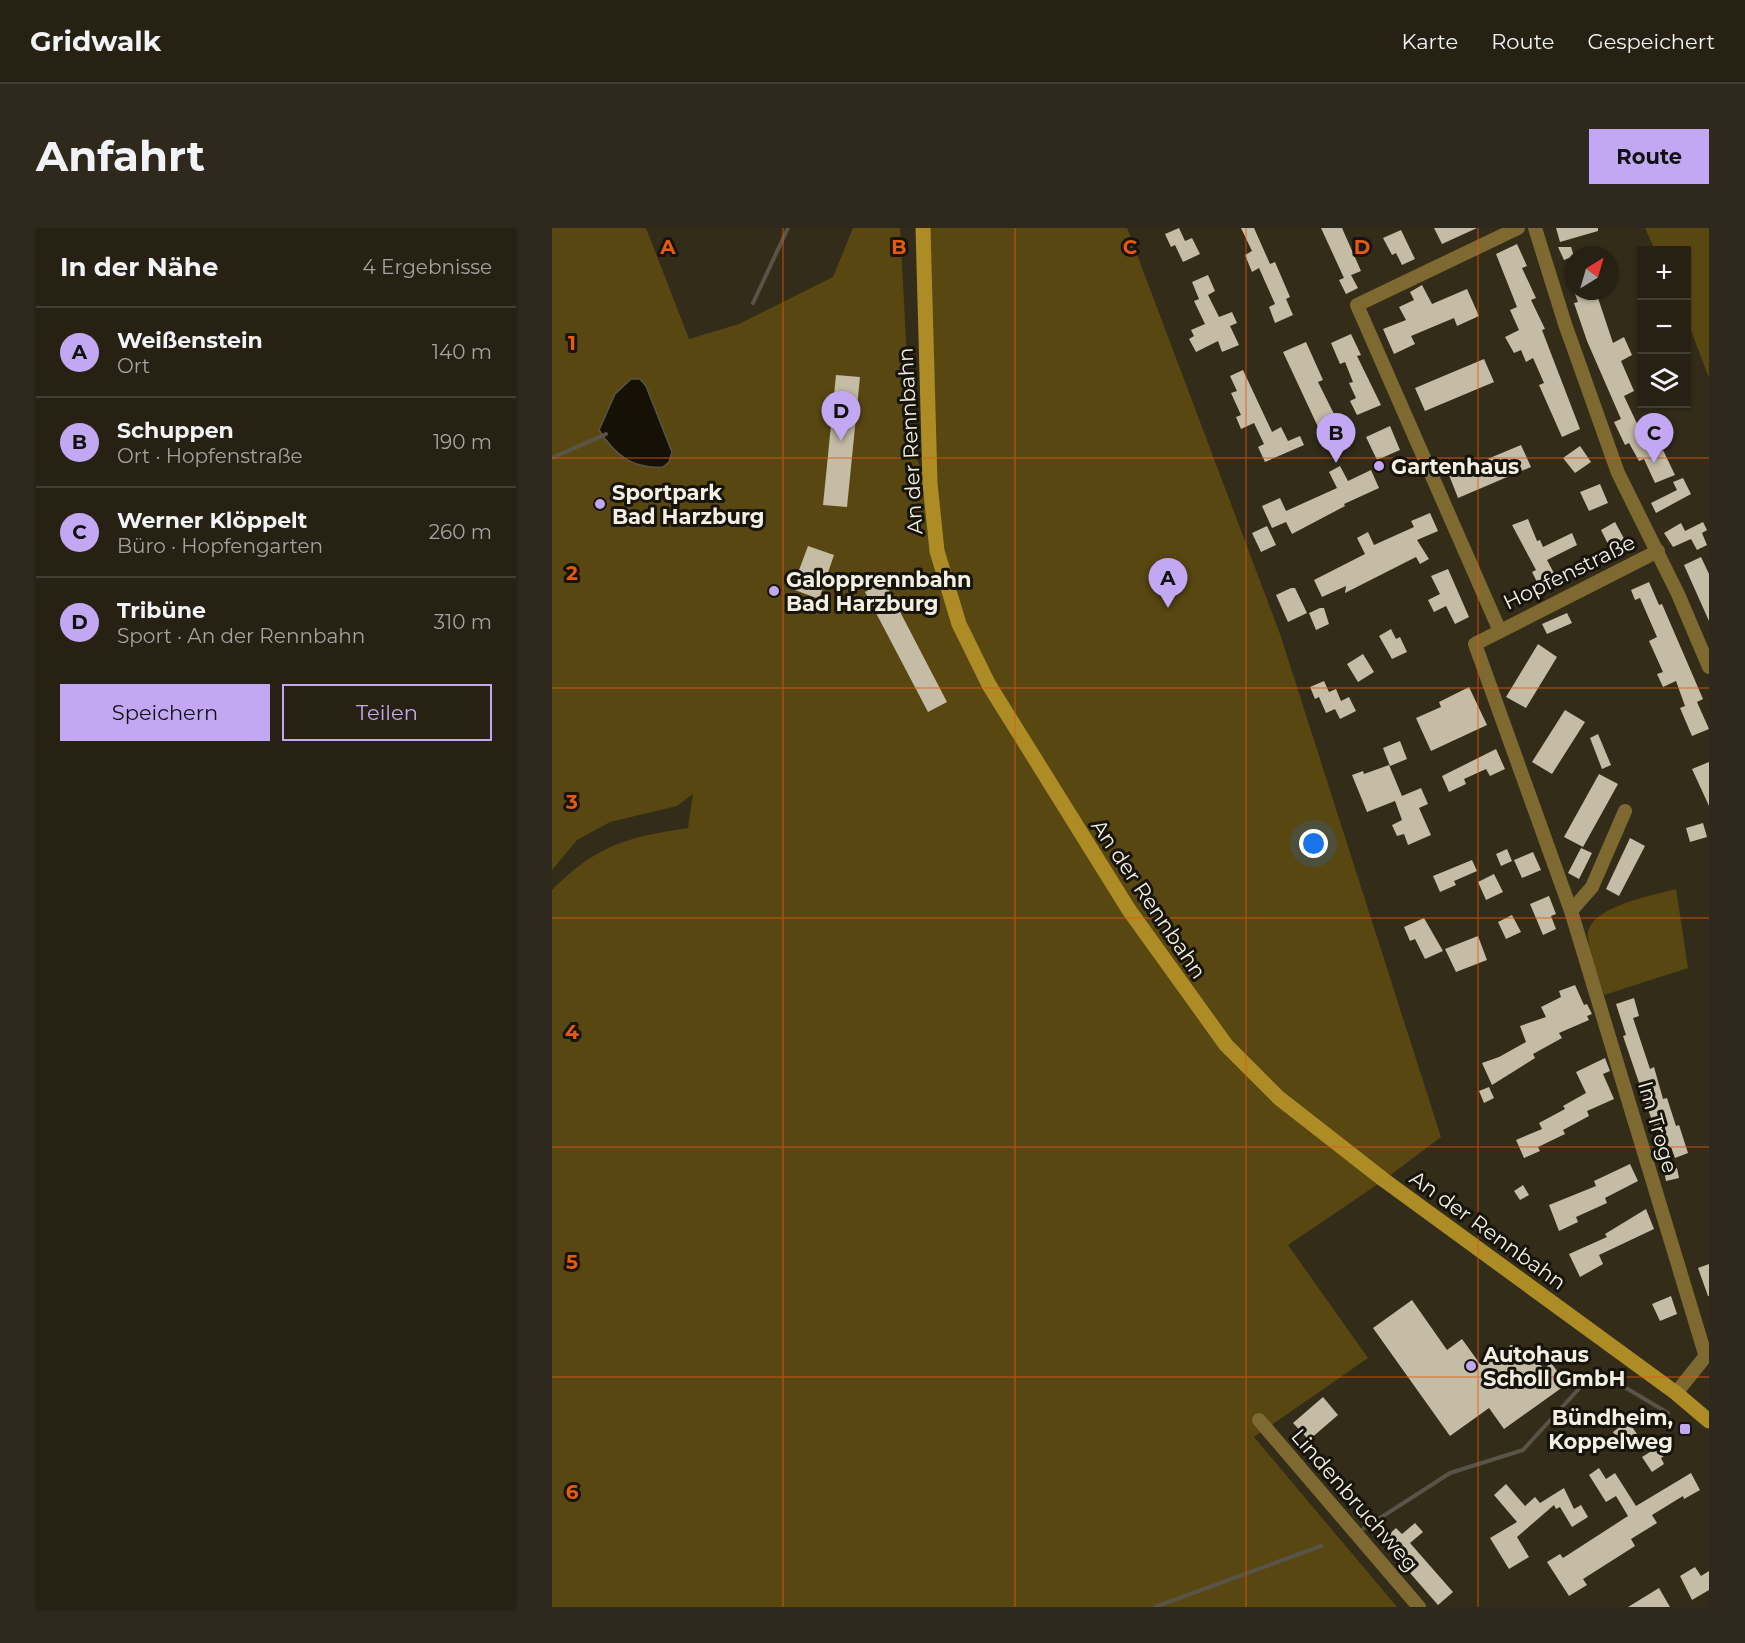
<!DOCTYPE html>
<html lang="de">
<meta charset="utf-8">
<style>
:root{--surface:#262113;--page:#2e291c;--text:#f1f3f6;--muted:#a4a3a0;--line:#423e33;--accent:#c2a8f2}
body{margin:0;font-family:Montserrat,sans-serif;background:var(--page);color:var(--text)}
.controls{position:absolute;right:18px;top:18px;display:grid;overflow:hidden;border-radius:0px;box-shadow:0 2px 4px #0004}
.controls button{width:54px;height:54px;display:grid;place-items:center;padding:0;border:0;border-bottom:2px solid var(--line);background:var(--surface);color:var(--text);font:30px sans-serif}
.compass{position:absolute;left:1013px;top:18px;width:54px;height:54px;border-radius:50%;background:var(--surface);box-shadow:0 2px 4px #0004;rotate:37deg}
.you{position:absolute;left:762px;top:616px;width:21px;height:21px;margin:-15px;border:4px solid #fff;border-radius:50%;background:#1a73e8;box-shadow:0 0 0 9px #1a73e833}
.badge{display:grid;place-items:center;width:39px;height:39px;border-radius:50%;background:var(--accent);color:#111;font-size:20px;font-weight:700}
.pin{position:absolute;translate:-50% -50px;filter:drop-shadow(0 2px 3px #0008)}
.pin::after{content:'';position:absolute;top:32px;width:21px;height:18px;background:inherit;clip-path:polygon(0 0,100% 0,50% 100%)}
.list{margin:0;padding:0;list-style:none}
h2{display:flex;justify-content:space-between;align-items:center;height:78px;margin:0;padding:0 24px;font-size:26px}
h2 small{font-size:20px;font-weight:400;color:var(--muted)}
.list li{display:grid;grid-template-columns:39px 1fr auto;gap:18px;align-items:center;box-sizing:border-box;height:90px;padding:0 24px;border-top:2px solid var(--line)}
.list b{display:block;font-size:22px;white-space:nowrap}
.list p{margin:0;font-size:20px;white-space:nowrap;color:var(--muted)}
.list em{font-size:20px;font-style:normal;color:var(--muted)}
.actions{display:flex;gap:12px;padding:18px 24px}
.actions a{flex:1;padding:14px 0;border:2px solid var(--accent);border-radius:0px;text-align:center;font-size:21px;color:var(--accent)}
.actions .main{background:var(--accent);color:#111}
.icon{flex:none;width:33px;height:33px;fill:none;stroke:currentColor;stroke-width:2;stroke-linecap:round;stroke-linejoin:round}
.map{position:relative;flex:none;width:1157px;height:1379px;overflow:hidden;border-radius:0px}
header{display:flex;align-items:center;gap:36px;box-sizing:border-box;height:84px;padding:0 30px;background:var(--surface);border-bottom:2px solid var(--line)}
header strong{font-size:28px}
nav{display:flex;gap:33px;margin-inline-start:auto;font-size:21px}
.intro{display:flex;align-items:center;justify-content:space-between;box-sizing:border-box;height:144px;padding:0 36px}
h1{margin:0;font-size:42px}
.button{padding:15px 27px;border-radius:0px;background:var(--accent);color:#111;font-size:21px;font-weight:700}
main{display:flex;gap:36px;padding:0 36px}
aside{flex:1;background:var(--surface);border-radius:0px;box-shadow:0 2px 4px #0004}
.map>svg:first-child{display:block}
.green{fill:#594712}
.water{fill:#151105;stroke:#585448;stroke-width:1.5}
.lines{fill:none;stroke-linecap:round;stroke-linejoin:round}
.stream{stroke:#585448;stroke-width:4}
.building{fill:#c4bca5}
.minor{stroke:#7e6a31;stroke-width:14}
.secondary{stroke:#ad8c25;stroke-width:15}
.grid{fill:none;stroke:#e8590c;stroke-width:1.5;stroke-opacity:0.55}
.poi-dot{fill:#c2a8f2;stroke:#17140c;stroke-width:2}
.labels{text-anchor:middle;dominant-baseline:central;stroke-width:6;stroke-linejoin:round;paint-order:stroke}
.street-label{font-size:21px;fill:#f3efe3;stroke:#17140c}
.poi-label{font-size:21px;font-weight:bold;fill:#f3efe3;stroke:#17140c;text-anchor:start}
.grid-label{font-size:20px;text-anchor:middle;font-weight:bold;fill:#e8590c;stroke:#17140c;stroke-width:6;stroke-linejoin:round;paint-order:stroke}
</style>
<header>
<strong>Gridwalk</strong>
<nav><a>Karte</a><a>Route</a><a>Gespeichert</a></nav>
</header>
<div class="intro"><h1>Anfahrt</h1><a class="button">Route</a></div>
<main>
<aside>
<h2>In der Nähe<small>4 Ergebnisse</small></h2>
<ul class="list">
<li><span class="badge">A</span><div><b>Weißenstein</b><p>Ort</p></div><em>140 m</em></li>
<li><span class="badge">B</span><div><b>Schuppen</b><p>Ort · Hopfenstraße</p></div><em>190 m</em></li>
<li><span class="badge">C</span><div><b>Werner Klöppelt</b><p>Büro · Hopfengarten</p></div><em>260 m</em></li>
<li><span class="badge">D</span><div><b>Tribüne</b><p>Sport · An der Rennbahn</p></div><em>310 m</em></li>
</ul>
<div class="actions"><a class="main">Speichern</a><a>Teilen</a></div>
</aside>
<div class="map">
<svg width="1157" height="1379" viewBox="0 0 1157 1379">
<rect width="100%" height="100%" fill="#332c19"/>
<path class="green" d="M0,0H94L137,111L187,96L281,49L301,0H348L360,223L377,254L371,0H575L728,406L889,909L832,952L736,1017L816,1130L702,1209L845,1379H0V662C45,617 75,609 136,600L141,566L125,578L58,594L25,612L0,642Z
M1093,0H1157V150L1135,92L1134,22H1103Z
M1124,661L1136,740L1052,767C1047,749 1037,728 1036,709C1033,679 1103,667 1124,661Z"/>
<path class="water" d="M79,151H88L94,158L120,224L117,234L111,239C80,241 63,227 47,202L63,166Z"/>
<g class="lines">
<path class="stream" d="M201,75L236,0
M0,230L54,206
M811,1301L898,1245L971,1222L1044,1142L1116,1185
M603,1379L769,1318"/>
</g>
<path class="building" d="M627,0L633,13L640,10L648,26L631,34L623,17L619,19L613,6Z
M689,0H702L718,36L723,34L738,69L734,71L741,87L723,95L717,79L723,76L707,40L700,44L693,27L700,23Z
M769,0H790L809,43L792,50Z
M882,0H925L890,16Z
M1004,0H1046V3L1008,14Z
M849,2L863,31L850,37L844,25L840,27L831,10Z
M965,16L975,38L970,40L984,70L979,72L993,101L990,102L1028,201L1010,209L987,157L992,155L981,130L974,134L969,122L962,125L953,109L967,102L958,82L965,79L944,26Z
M1006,19H1019L1022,28L1012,32Z
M656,47L663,63L656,67L667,89L680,84L685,95L678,98L687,117L670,124L666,113L644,124L637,111L642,108L639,102L653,96L642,73L647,71L640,54Z
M799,47L806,60L794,66L787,52Z
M870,57L880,76L915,61L927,88L905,98L902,90L859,108L863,116L842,126L831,101L854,92L847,79L862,72L858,64Z
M1022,63H1034L1036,70L1045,67L1061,115L1072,109L1080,127L1069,133L1082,163L1072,168L1096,219L1099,217L1103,226L1111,222L1123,247L1103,255L1092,231L1087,233L1077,215L1073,217L1062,194L1069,191L1035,113L1022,75L1026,74Z
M799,106L809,127L805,128L829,177L805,187L798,173L804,170L797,155L801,154L793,134L788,136L779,115Z
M754,114L771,152L766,154L784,190L766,199L731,124Z
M932,131L942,154L873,183L863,160Z
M691,142L720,204L729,199L736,213L748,208L752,217L713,234L706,219L712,216L702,195L689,201L684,189L689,187L679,165L685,163L678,148Z
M284,147L308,149L295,279L271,277Z
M838,198L848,222L825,232L814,209Z
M969,217L979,239L906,270L897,247Z
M1028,218L1039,234L1023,245L1011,230Z
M788,238L796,253L819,242L827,260L792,276L793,278L740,306L734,294L720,300L710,278L728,270L734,283L785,260L777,244Z
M1131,250L1139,266L1104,285L1099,275L1125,262L1121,254Z
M1048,256L1056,275L1037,283L1028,264Z
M878,285L886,303L865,312L877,331L868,336L864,329L793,365L794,358L770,369L762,352L813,326L805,310L816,304L822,317L862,299L859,293Z
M976,291L985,313L988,312L991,319L1020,305L1025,317L995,332L1005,351L988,360L980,344L984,342L960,297Z
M1063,294L1075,316L1060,324L1049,302Z
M1151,294L1155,302L1150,305L1155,317L1145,322L1139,311L1121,319L1112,305L1129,295L1133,303Z
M715,298L724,317L709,324L700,305Z
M256,318L282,327L267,371L240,361Z
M1149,329L1157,346V393L1132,337Z
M896,341L917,389L903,396L894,378L882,384L876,372L888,366L879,348Z
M332,353L395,474L376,484L313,364Z
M1097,354L1107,377L1110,376L1151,471L1145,474L1157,501L1140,508L1128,480L1133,478L1124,453L1111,459L1105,446L1111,444L1097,413L1105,409L1088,370L1083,372L1079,362Z
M739,360H743L755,385L736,394L724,367Z
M768,380H772L777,396L764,402L757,385Z
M1015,385L1020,395L995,406L990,396Z
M839,401L844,411L848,409L855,424L840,431L827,408Z
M986,416L1005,429L974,480L954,469Z
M811,426L822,444L806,454L795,436Z
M772,453L777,464L784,461L789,473L797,469L804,483L788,491L783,481L774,485L767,469L763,471L758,459Z
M917,459L935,497L879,523L864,490L889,479L887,474Z
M1013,482L1033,494L1000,546L980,534Z
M1046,506L1059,537L1050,541L1038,510Z
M848,513L855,531L838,538L831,520Z
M944,521L953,541L938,548L934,541L912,551L914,556L897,564L890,548Z
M1157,534V578L1140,541Z
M837,537L850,568L869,560L876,576L867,580L879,607L856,617L852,606L845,608L840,597L850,592L843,573L815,584L800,547L811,543L812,546Z
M1047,546L1066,556L1031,619L1012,609Z
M1151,595L1155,609L1138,614L1134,600Z
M1078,610L1093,618L1067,668L1054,661Z
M1029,620L1040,625L1027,651L1016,645Z
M955,621L960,633L949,638L944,626Z
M981,624L989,642L970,650L962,632Z
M920,632L925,643L902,653L904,657L888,664L881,648Z
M942,646L951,664L934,672L926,654Z
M997,668L1004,686L999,688L1004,701L991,707L978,676Z
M960,687L969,704L954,711L946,694Z
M872,690L891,723L873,731L863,711L858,713L852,699Z
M926,708L935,732L904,744L893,721Z
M1023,757L1032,777L1035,776L1040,786L1035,788L1037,792L1007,805L1010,810L981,826L983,830L940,857L930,835L947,829L974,814L968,798L994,789L989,779L1009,769L1007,763Z
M1082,770L1087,788L1081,790L1098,841L1102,839L1111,871L1115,870L1124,898L1127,897L1136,925L1123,930L1119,919L1110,922L1071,808L1074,807L1064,776Z
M1053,830L1058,843L1051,846L1062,871L1035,883L1037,888L1011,902L1013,906L986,919L988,923L972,930L964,912L990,901L987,895L1013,881L1011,878L1034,865L1024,844Z
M937,859L942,870L932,875L927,863Z
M1078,936L1086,953L1053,970L1055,975L1024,989L1026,994L1007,1003L997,977L1044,958L1042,953Z
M1125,940L1127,950L1114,953L1112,943Z
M971,957L977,967L968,972L962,963Z
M1094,981L1102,1001L1047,1027L1051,1036L1028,1049L1017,1026L1055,1009L1053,1006Z
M1157,1036V1068H1156L1146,1040Z
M1119,1068L1125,1086L1108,1093L1100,1076Z
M860,1072L895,1122L910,1111L928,1136L938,1128L957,1125L958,1117L968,1118V1123L985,1133L992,1141L999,1135L1015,1156L952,1201L937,1180L898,1208L821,1100Z
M771,1169L786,1187L757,1212L741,1195Z
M1076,1193L1087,1209L1072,1220L1061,1204Z
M1117,1212L1122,1221L1109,1230L1112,1236L1100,1244L1090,1229Z
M1047,1240L1054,1251L1063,1245L1084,1278L1139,1245L1148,1262L1132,1271L1131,1268L1100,1287L1105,1295L1079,1311L1083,1318L1031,1351L1035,1357L1017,1368L995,1334L1008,1326L1011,1330L1076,1288L1064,1268L1054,1274L1037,1247Z
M954,1256L973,1278L983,1269L988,1275L1012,1260L1022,1281L1029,1277L1036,1289L1020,1299L1008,1279L1004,1281L1002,1277L965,1309L977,1329L957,1341L938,1310L965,1294L942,1267Z
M863,1295L871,1304L858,1315L901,1364L886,1377L830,1313L844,1300L850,1306Z
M1143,1339L1149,1348L1157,1343V1362L1140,1372L1128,1348Z
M1107,1360L1118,1379H1076Z"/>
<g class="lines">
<path class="minor" d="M983,0L1013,96L1066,245L1126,366L1157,439
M1106,323L923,416L1019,683L1153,1126
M947,401L805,77L966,0
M1019,683L1040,659L1073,583
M1124,1165L1157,1124
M707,1192L867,1379"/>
<path class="secondary" d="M371,0L378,255L385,323L407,396L437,457L577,682L674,817L727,870L832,952L1124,1165L1157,1193"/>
</g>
<path class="grid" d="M231,0V1379M463,0V1379M694,0V1379M926,0V1379M0,230H1157M0,460H1157M0,690H1157M0,919H1157M0,1149H1157"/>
<g class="poi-dot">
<circle cx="827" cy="238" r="6"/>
<circle cx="48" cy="276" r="6"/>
<circle cx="222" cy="363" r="6"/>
<circle cx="919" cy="1138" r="6"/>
<rect x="1127" y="1195" width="12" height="12" rx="3"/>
</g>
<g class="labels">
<g class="street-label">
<text transform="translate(358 213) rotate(-93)">An der Rennbahn</text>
<text transform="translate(1017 344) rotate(-26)">Hopfenstraße</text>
<text transform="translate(597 671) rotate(56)">An der Rennbahn</text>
<text transform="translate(1106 899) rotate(74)">Im Troge</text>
<text transform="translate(936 1002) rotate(36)">An der Rennbahn</text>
<text transform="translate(803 1272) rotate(49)">Lindenbruchweg</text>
</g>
<g class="poi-label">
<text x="839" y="238">Gartenhaus</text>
<text x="60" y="264">Sportpark<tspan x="60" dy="24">Bad Harzburg</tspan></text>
<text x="234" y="351">Galopprennbahn<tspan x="234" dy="24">Bad Harzburg</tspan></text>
<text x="931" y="1126">Autohaus<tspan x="931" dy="24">Scholl GmbH</tspan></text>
<text x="1121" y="1189" text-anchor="end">Bündheim,<tspan x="1121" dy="24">Koppelweg</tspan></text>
</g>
</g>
<g class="grid-label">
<text x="116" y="26">A</text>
<text x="347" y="26">B</text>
<text x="578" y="26">C</text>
<text x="810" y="26">D</text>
<text x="20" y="122">1</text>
<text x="20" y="352">2</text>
<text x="20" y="581">3</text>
<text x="20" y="811">4</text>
<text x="20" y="1041">5</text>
<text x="20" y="1271">6</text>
</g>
</svg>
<div class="controls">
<button>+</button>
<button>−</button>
<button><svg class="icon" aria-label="layers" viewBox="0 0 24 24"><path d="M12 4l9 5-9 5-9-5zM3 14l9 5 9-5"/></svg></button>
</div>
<svg class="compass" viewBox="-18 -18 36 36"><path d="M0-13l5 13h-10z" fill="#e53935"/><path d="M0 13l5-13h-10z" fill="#a4a3a0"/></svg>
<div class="you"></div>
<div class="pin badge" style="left:616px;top:380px">A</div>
<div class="pin badge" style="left:784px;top:235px">B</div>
<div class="pin badge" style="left:1102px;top:235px">C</div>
<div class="pin badge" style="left:289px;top:213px">D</div>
</div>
</main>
